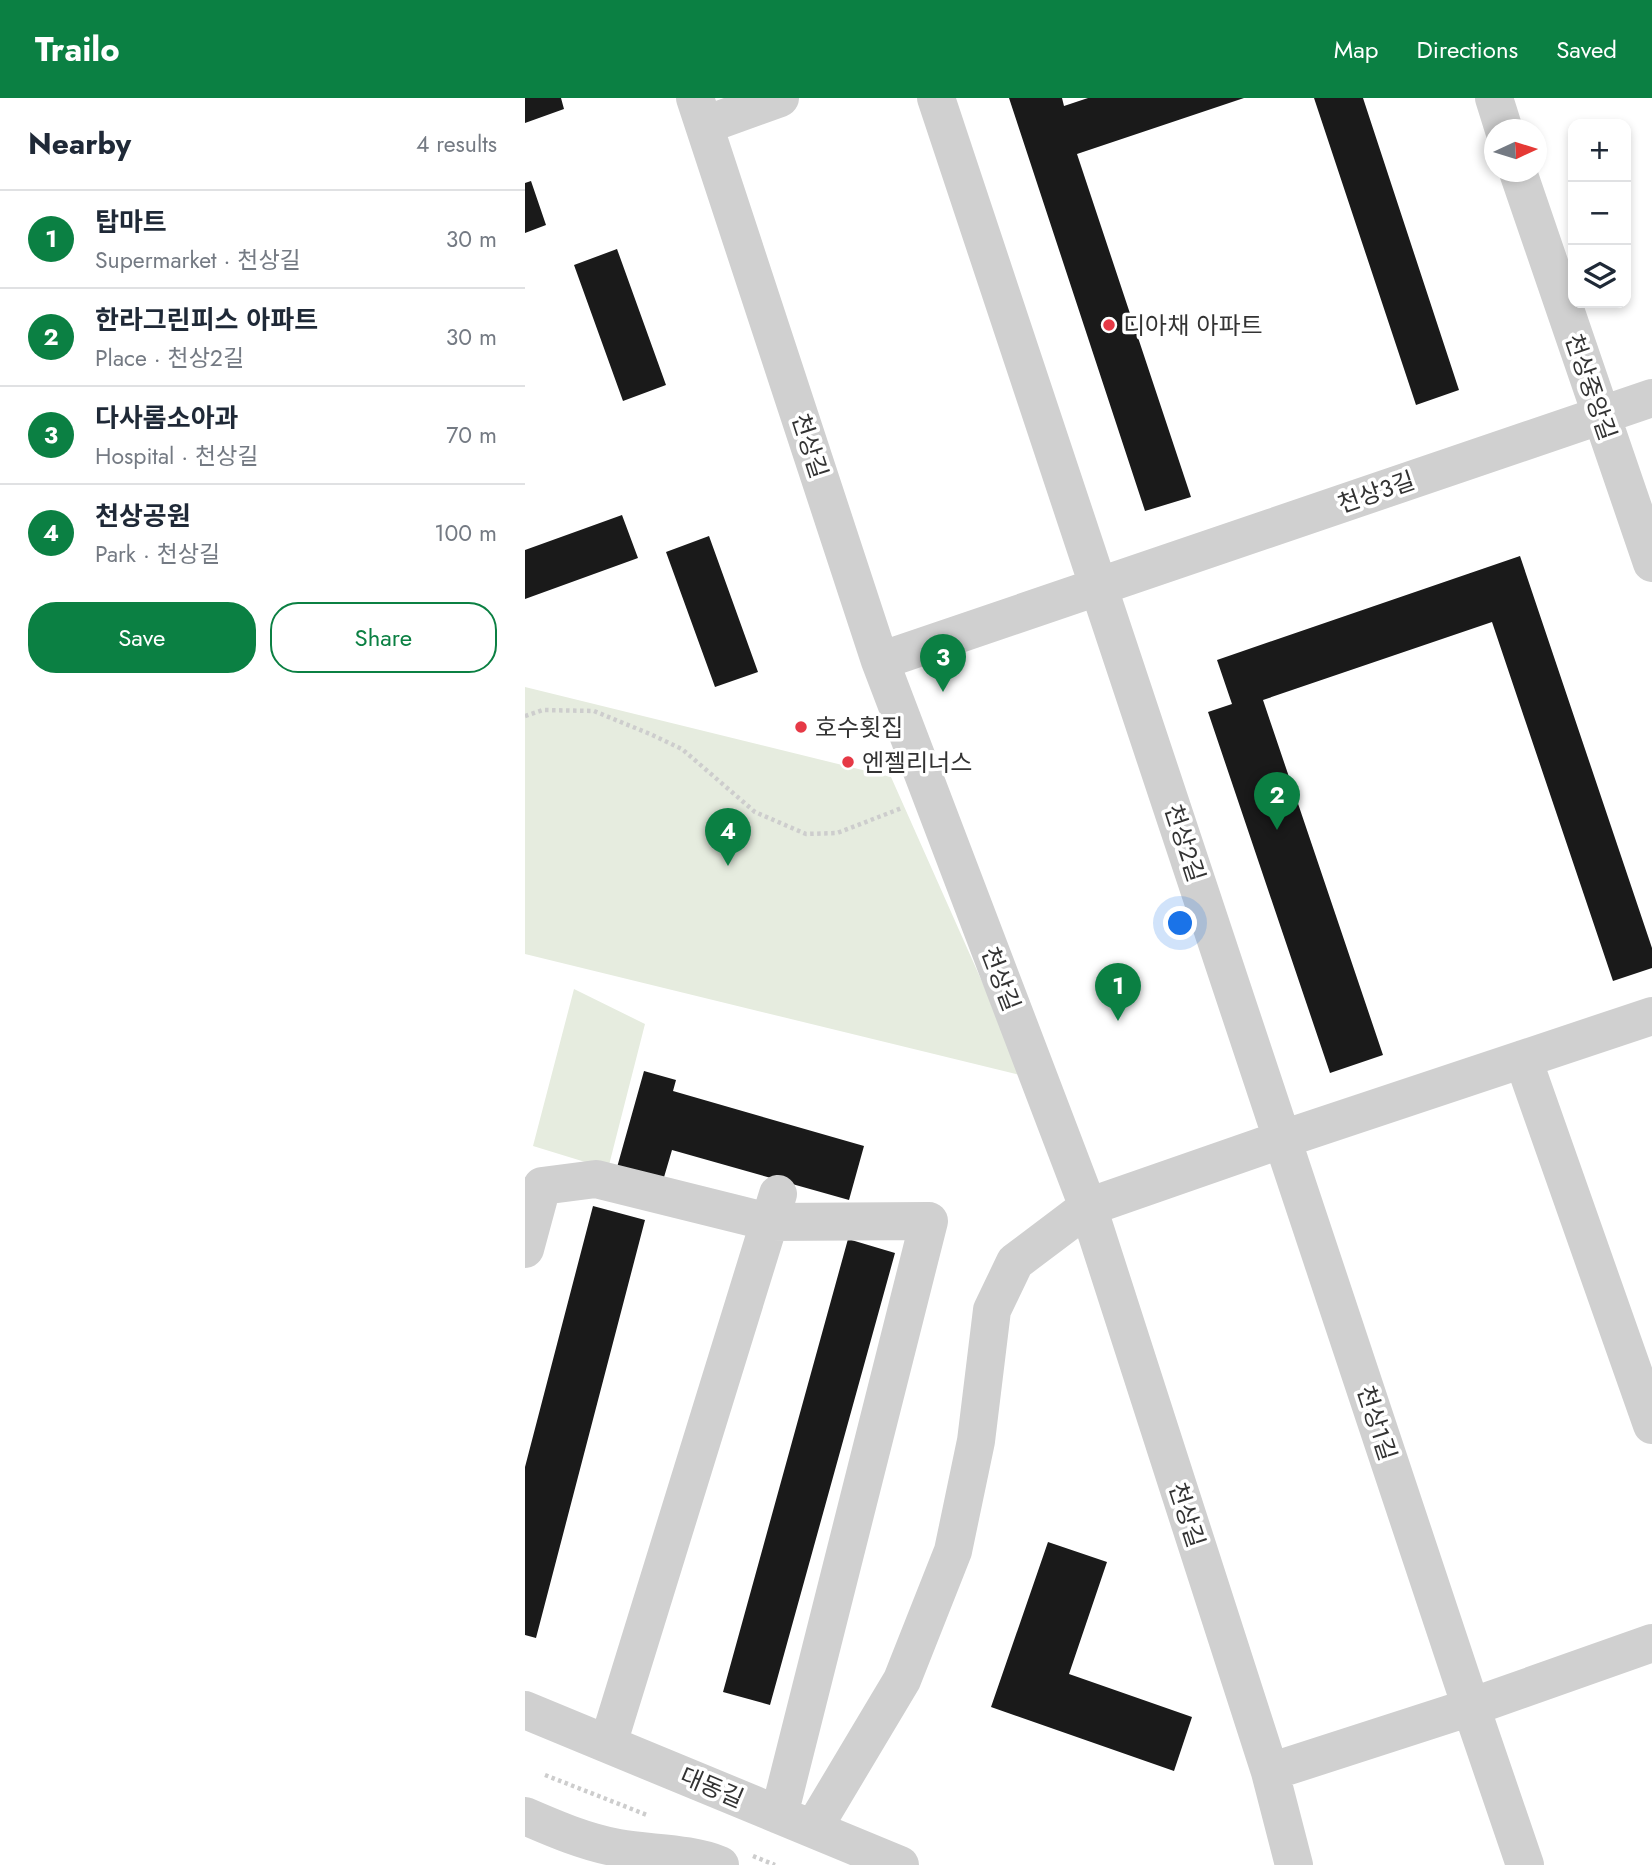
<!DOCTYPE html>
<meta charset="utf-8">
<style>
:root{--surface:#fff;--page:#f2f2f3;--text:#1f2937;--muted:#747a83;--line:#e0e1e3;--accent:#0b8043}
body{margin:0;font-family:Jost,"Noto Sans KR",sans-serif;background:var(--page);color:var(--text)}
.controls{position:absolute;right:21px;top:21px;display:grid;overflow:hidden;border-radius:14px;box-shadow:0 4px 10px #0003}
.controls button{width:63px;height:63px;display:grid;place-items:center;padding:0;border:0;border-bottom:2px solid var(--line);background:var(--surface);color:var(--text);font:35px sans-serif}
.compass{position:absolute;left:959px;top:21px;width:63px;height:63px;border-radius:50%;background:var(--surface);box-shadow:0 4px 10px #0003;rotate:86deg}
.you{position:absolute;left:656px;top:826px;width:24px;height:24px;margin:-18px;border:5px solid #fff;border-radius:50%;background:#1a73e8;box-shadow:0 0 0 10px #1a73e833}
.badge{display:grid;place-items:center;width:46px;height:46px;border-radius:50%;background:var(--accent);color:#fff;font-size:23px;font-weight:700}
.pin{position:absolute;translate:-50% -58px;filter:drop-shadow(0 2px 4px #0008)}
.pin::after{content:'';position:absolute;top:37px;width:24px;height:21px;background:inherit;clip-path:polygon(0 0,100% 0,50% 100%)}
.list{margin:0;padding:0;list-style:none}
h2{display:flex;justify-content:space-between;align-items:center;height:91px;margin:0;padding:0 28px;font-size:30px}
h2 small{font-size:23px;font-weight:400;color:var(--muted)}
.list li{display:grid;grid-template-columns:46px 1fr auto;gap:21px;align-items:center;box-sizing:border-box;height:98px;padding:0 28px;border-top:2px solid var(--line)}
.list b{display:block;font-size:26px;white-space:nowrap}
.list p{margin:0;font-size:23px;white-space:nowrap;color:var(--muted)}
.list em{font-size:23px;font-style:normal;color:var(--muted)}
.actions{display:flex;gap:14px;padding:21px 28px}
.actions a{flex:1;padding:16px 0;border:2px solid var(--accent);border-radius:28px;text-align:center;font-size:24px;color:var(--accent)}
.actions .main{background:var(--accent);color:#fff}
.icon{flex:none;width:38px;height:38px;fill:none;stroke:currentColor;stroke-width:2;stroke-linecap:round;stroke-linejoin:round}
.map{position:relative;flex:none;width:1127px;height:1767px;overflow:hidden}
header{display:flex;align-items:center;gap:42px;box-sizing:border-box;height:98px;padding:0 35px;background:var(--accent);color:#fff}
header strong{font-size:33px}
nav{display:flex;gap:38px;margin-inline-start:auto;font-size:24px}
main{display:flex}
aside{flex:1;background:var(--surface)}
.map>svg:first-child{display:block}
.green{fill:#e6ecdf}
.building{fill:#1a1a1a}
.lines{fill:none;stroke-linecap:round;stroke-linejoin:round}
.path{stroke:#cdcdcd;stroke-width:4.5;stroke-dasharray:3.5 3.5;stroke-linecap:butt}
.minor{stroke:#d0d0d0;stroke-width:38}
.poi-dot{fill:#e63946;stroke:#fff;stroke-width:2.5}
.labels{text-anchor:middle;dominant-baseline:central;stroke-width:7;stroke-linejoin:round;paint-order:stroke}
.poi-label{font-size:24px;fill:#333;stroke:#fff;text-anchor:start}
.street-label{font-size:24px;fill:#333;stroke:#fff}
</style>
<header>
<strong>Trailo</strong>
<nav><a>Map</a><a>Directions</a><a>Saved</a></nav>
</header>
<main>
<aside>
<h2>Nearby<small>4 results</small></h2>
<ul class="list">
<li><span class="badge">1</span><div><b>탑마트</b><p>Supermarket · 천상길</p></div><em>30 m</em></li>
<li><span class="badge">2</span><div><b>한라그린피스 아파트</b><p>Place · 천상2길</p></div><em>30 m</em></li>
<li><span class="badge">3</span><div><b>다사롬소아과</b><p>Hospital · 천상길</p></div><em>70 m</em></li>
<li><span class="badge">4</span><div><b>천상공원</b><p>Park · 천상길</p></div><em>100 m</em></li>
</ul>
<div class="actions"><a class="main">Save</a><a>Share</a></div>
</aside>
<div class="map">
<svg width="1127" height="1767" viewBox="0 0 1127 1767">
<rect width="100%" height="100%" fill="#fff"/>
<path class="green" d="M0,589L366,679L499,978L0,856Z
M49,891L120,926L83,1071L8,1048Z"/>
<path class="building" d="M0,0H36L39,11L0,25Z
M484,0H537L539,8L563,0H719L552,56L666,399L620,413Z
M789,0H838L934,292L891,307Z
M6,83L21,127L0,135V85Z
M92,151L141,287L98,303L49,167Z
M97,417L113,460L0,501V452Z
M184,438L233,574L190,589L141,454Z
M995,458L1127,850V870L1088,883L967,524L738,602L858,957L805,975L683,614L707,606L692,562Z
M119,973L151,982L148,993L339,1048L324,1102L147,1052L137,1086L91,1073Z
M68,1108L120,1122L11,1540L0,1537V1369Z
M323,1141L370,1155L245,1607L198,1594Z
M523,1444L582,1464L544,1576L667,1619L649,1673L466,1609Z"/>
<g class="lines">
<path class="path" d="M0,618L18,612L69,613L125,636L157,651L230,714L281,736L312,735L377,710
M20,1677L122,1717
M228,1758L250,1767"/>
<path class="minor" d="M170,0L355,563L563,1109L745,1674L769,1767
M411,0L946,1609L1000,1767
M969,0L979,32
M180,27L255,0
M993,74L1127,465
M355,563L1127,300
M998,961L1127,1327
M0,1151L17,1088L71,1081L244,1124L404,1123L254,1717
M0,1612L375,1767
M83,1646L253,1096
M745,1674L946,1609L1127,1545
M0,1718C30,1731 60,1744 93,1750C126,1756 163,1754 195,1767
M288,1731L377,1582L428,1453L451,1343L467,1212L490,1164L563,1109L758,1041L1127,918"/>
</g>
<g class="poi-dot">
<circle cx="584" cy="227" r="7"/>
<circle cx="276" cy="629" r="7"/>
<circle cx="323" cy="664" r="7"/>
</g>
<g class="labels">
<g class="poi-label">
<text x="598" y="227">디아채 아파트</text>
<text x="290" y="629">호수횟집</text>
<text x="337" y="664">엔젤리너스</text>
</g>
<g class="street-label">
<text transform="translate(1066 289) rotate(71)">천상중앙길</text>
<text transform="translate(285 348) rotate(72)">천상길</text>
<text transform="translate(851 394) rotate(-19)">천상3길</text>
<text transform="translate(660 745) rotate(72)">천상2길</text>
<text transform="translate(476 881) rotate(69)">천상길</text>
<text transform="translate(852 1325) rotate(72)">천상1길</text>
<text transform="translate(662 1417) rotate(72)">천상길</text>
<text transform="translate(187 1689) rotate(23)">대동길</text>
</g>
</g>
</svg>
<div class="controls">
<button>+</button>
<button>−</button>
<button><svg class="icon" aria-label="layers" viewBox="0 0 24 24"><path d="M12 4l9 5-9 5-9-5zM3 14l9 5 9-5"/></svg></button>
</div>
<svg class="compass" viewBox="-18 -18 36 36"><path d="M0-13l5 13h-10z" fill="#e53935"/><path d="M0 13l5-13h-10z" fill="#747a83"/></svg>
<div class="you"></div>
<div class="pin badge" style="left:593px;top:923px">1</div>
<div class="pin badge" style="left:752px;top:732px">2</div>
<div class="pin badge" style="left:418px;top:594px">3</div>
<div class="pin badge" style="left:203px;top:768px">4</div>
</div>
</main>
